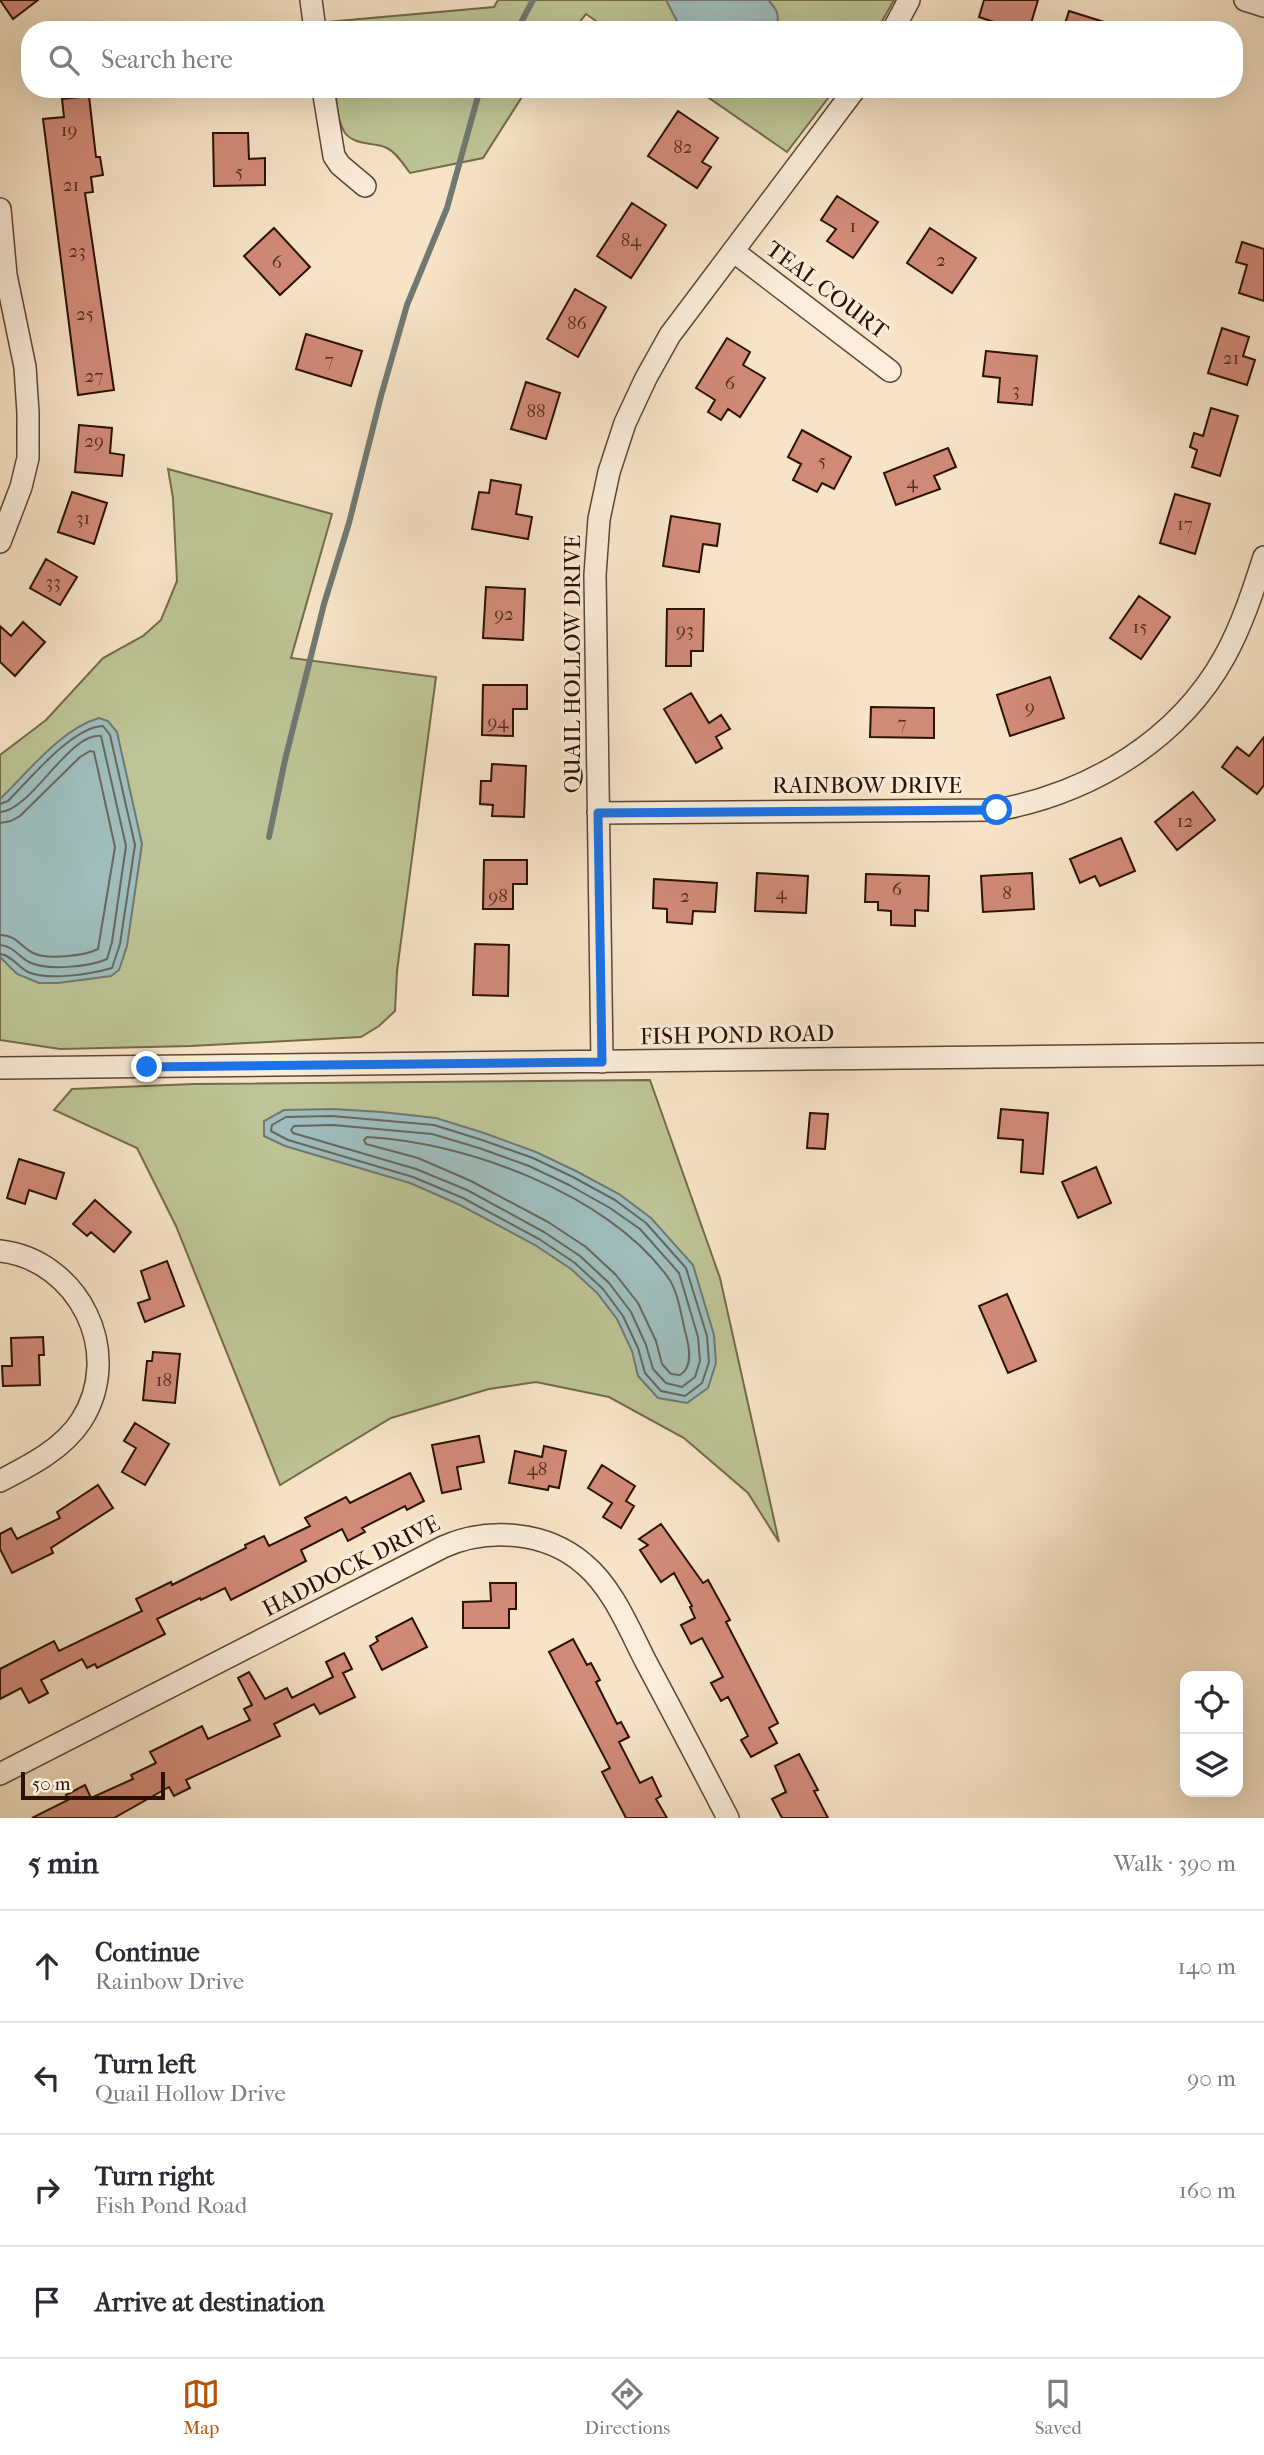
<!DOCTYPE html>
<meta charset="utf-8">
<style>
:root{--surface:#fff;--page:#f2f2f3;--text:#2b2b33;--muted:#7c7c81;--line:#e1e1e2;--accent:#b45309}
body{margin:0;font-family:"IM FELL French Canon",serif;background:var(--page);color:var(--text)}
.controls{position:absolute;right:21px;bottom:21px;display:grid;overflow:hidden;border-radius:14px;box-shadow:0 7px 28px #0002}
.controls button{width:63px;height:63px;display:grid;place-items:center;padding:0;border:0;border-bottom:2px solid var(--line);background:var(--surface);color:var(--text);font:35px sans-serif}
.scale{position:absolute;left:21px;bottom:18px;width:144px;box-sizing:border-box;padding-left:7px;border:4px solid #2c1100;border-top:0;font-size:19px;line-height:24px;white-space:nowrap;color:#2c1100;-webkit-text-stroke:5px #faeddb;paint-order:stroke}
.stop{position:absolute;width:21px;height:21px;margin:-16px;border:5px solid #1a73e8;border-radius:50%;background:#fff}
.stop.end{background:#1a73e8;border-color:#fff;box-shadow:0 2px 7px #0008}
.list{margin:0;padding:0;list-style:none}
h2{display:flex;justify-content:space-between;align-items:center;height:91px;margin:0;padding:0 28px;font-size:30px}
h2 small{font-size:23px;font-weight:400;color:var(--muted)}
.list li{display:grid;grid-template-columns:46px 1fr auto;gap:21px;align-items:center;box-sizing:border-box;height:112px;padding:0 28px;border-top:2px solid var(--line)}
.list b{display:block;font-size:26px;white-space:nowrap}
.list p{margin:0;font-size:23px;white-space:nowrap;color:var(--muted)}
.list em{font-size:23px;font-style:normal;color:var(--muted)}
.icon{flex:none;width:38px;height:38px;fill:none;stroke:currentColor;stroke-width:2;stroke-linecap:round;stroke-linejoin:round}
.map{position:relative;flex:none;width:1264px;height:1818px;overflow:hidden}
.search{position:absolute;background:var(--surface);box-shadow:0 7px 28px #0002;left:21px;right:21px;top:21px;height:77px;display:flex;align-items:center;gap:18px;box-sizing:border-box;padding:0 24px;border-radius:28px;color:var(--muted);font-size:26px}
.sheet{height:539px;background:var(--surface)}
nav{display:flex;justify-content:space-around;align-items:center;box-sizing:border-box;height:98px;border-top:2px solid var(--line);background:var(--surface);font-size:19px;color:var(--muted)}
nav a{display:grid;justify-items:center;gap:4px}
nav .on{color:var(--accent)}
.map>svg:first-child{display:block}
.green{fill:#bdc495;stroke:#746a4a;stroke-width:2}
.water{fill:#9fbdbc;stroke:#717871;stroke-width:2}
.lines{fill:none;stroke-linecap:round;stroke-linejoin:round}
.shore{stroke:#66675e;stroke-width:2}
.stream{stroke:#717871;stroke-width:6}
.building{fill:#d18a78;stroke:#2c1100;stroke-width:2}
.minor-casing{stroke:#5f4632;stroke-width:24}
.minor{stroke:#faeddb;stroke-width:21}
.route{stroke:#1a73e8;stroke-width:9}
.labels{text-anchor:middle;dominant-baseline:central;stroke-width:6;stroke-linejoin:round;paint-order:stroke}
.number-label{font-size:19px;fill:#552f1e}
.street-label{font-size:23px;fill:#2c1100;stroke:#faeddb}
</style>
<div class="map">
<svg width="1264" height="1818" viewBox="0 0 1264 1818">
<rect width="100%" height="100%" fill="#f7e4c7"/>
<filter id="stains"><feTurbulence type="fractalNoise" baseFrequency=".00286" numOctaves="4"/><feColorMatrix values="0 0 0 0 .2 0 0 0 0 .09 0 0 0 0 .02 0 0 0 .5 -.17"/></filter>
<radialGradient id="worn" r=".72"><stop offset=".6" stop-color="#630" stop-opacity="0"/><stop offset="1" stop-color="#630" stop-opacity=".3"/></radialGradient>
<path class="green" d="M498,0H894L877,30H609L586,14L573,30H327V22L494,7Z
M335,89H527L483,158L410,173C403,164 397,153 387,148C374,142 355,146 345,133C337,121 337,103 335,89Z
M696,89H835L787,152Z
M168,469L332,514L291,658L436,677L397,971L395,1011L379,1026L361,1037L191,1046L60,1049L0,1040V755L46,720L103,658L143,636L161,620L177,581L173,498Z
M650,1080L720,1278L779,1542L748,1493L684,1438L609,1397L536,1382L489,1389L391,1418L280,1485L176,1226L137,1148L54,1110L72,1089L194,1084Z"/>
<path class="water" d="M666,0H768C778,10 780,16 776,30H687L678,23Z
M99,718L108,721L117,732L142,844L127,946L119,970L111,976L58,983H39L17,974L0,957V799C28,772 61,729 99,718Z
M333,1109L382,1112L436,1118L484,1133L536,1152L576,1171L619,1194L651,1218L693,1265L714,1335L716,1363L708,1388L687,1403L658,1398L638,1376L632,1351L617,1319L597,1293L571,1269L535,1245L460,1205L410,1183L285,1146L264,1136V1121L284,1110Z"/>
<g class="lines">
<path class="shore" d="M0,804L8,801C29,780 72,727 103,726L110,735L135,845L120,944L112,968C91,974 49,981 28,972C18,967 11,955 0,954
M0,812C31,811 69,732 101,736L126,846L112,942L107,959C89,967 46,971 29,962C18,956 13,946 0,945
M0,823L11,821L20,816L80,757L90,751L94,752L115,847L98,949C84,956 47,960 33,953C20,946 16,935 0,935
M332,1116L434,1125L482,1140L533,1158L573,1177L615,1200L646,1223L686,1268L707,1336L709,1362L702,1383L685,1396L661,1391L645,1373L638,1348L623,1316L603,1289L575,1263L539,1239L463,1198L413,1177L288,1140L271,1131L272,1125L286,1117Z
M333,1125L432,1134L479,1148L529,1166L569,1185L610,1208L640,1229L679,1273L698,1337L700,1361L695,1377L682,1387L666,1383L653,1369L646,1345L631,1312L609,1283L580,1256L544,1232L467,1190L416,1169L293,1133L291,1130L294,1126Z
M367,1137C466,1142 607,1194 667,1276C678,1290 681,1315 685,1331C689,1345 694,1367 680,1375L671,1374L662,1364L656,1341L638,1303L616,1275L586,1247L548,1222L471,1181L418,1158L366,1144L364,1140Z"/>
<path class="stream" d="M517,30L533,0
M269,837L285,760L324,604L349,523L381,396L407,305L447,208L480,89"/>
</g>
<path class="building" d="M0,0H38L13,19Z
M984,0H1038L1029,30H1004L1006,26L979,17Z
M1069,11L1117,26L1116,30H1063Z
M89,96L96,157H100L103,175L91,177L93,192L85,193L114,390L78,395L43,119L64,117L62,99Z
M678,111L718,138L702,162L711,167L697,188L648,156Z
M213,133H248L249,159L265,158V185L214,186Z
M837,196L878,222L853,258L827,241L836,229L821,220Z
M632,203L666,225L631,278L597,256Z
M274,228L310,267L280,295L244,256Z
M930,228L976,258L952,293L907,263Z
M1242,242L1264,249V301L1239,293L1247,265L1236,262Z
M575,289L606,307L578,357L547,339Z
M1222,328L1249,337L1243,356L1255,360L1247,385L1208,373Z
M306,334L362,351L351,386L296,369Z
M727,338L750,352L743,365L765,378L740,417L728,409L721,420L708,412L715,400L696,388Z
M986,351L1037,356L1032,405L998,402L1000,378L983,376Z
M526,382L560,393L546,439L511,429Z
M1211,408L1238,416L1220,476L1192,467L1197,450L1190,447L1194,433L1203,436Z
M79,425L112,428L110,453L124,455L122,476L75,472Z
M802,430L851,457L834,489L822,483L817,492L793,480L801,464L788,457Z
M948,448L956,467L934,476L940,489L896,505L884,473Z
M491,480L521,485L516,514L532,517L528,539L472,529L479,492L489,493Z
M72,492L107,503L94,544L58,532Z
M1175,494L1210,504L1195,554L1160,543Z
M671,516L720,524L717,546L703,544L699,572L663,566Z
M46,559L77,577L60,605L30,588Z
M486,587L525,589L523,640L483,638Z
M1139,596L1170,617L1141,659L1110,638Z
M667,609H704L703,651H691V666H666Z
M23,622L45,642L15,676L0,662V626L11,636Z
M1050,677L1064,718L1010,736L997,695Z
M483,685H527V709H513V736L482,735Z
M691,693L709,723L721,715L730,729L716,737L722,748L696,763L664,709Z
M871,707L934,708V738L870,737Z
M1264,737V785L1257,794L1222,767L1237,747L1249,756Z
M492,764L526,766L524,817L492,816L493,805L480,804L481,781H491Z
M1193,792L1215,820L1177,850L1155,822Z
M1121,838L1135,871L1100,886L1095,876L1080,883L1070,859Z
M484,860H527V884H513V909H483Z
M757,873L808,876L806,913L755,911Z
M1032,873L1034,909L983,912L981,876Z
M866,874L929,876L928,911L915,910V926L891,925V911L878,910V902H865Z
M654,879L717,883L715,912L693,911L692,924L667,922V909L653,908Z
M475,944L509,945L508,996L473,995Z
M1001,1109L1048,1113L1043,1174L1021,1172L1023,1140L998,1138Z
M810,1113L828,1114L825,1149L807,1148Z
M19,1159L64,1173L56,1199L29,1190L25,1204L7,1198Z
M1096,1167L1111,1203L1078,1218L1062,1182Z
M95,1200L131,1232L114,1252L91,1232L87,1236L73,1224Z
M167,1261L184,1306L145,1322L138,1303L150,1299L141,1271Z
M1007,1294L1036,1361L1008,1373L979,1306Z
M43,1337L44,1355H39L40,1385L3,1386L2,1366H12L11,1338Z
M153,1352L180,1354L175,1403L143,1400L147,1361H152Z
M135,1423L169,1444L145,1485L122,1472L136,1448L124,1441Z
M479,1436L484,1462L457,1467L461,1489L442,1493L432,1445Z
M544,1446L566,1451L559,1488L549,1486L548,1490L509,1483L515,1451L542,1457Z
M602,1465L635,1486L626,1501L634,1506L621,1528L603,1517L612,1503L588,1488Z
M410,1473L424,1501L407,1510L405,1506L362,1528L365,1532L348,1541L342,1529L301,1550L306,1561L231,1600L225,1588L201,1600L200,1598L157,1619L165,1634L97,1668L95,1664L87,1668L82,1659L41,1680L48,1693L29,1703L21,1688L0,1699V1669L54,1641L59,1651L142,1611L136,1599L171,1582L172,1585L246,1548L245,1545L264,1536L269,1546L310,1526L305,1518L346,1497L350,1503Z
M98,1485L113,1508L51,1548L53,1553L12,1573L0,1549V1534L11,1528L17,1539L60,1518L57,1512Z
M661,1524L703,1583L708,1580L730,1620L726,1622L778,1723L769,1728L777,1743L751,1757L741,1740L748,1736L728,1697L721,1701L711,1683L723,1677L702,1638L691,1644L681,1625L695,1618L690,1607L692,1606L674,1573L661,1582L640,1550L648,1545L639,1539Z
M490,1583H516V1609H509V1628H463V1602L491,1601Z
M412,1618L427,1647L382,1670L370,1646L378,1641L376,1637Z
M573,1639L587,1665L591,1663L600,1680L596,1682L617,1724L621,1722L629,1737L619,1742L640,1783L652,1777L661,1796L656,1799L667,1818H626L602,1772L610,1768L549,1652Z
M344,1653L352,1669L343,1673L355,1697L320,1714L314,1704L274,1724L280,1736L186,1780L190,1788L174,1796L169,1787L114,1818H32L68,1800L66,1795L85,1785L91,1798L133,1779L131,1775L156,1763L150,1752L202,1726L208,1739L250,1720L244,1709L252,1705L238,1678L249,1672L265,1699L287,1688L292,1698L333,1677L326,1662Z
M799,1754L818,1790L814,1791L828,1818H782L772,1799L786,1792L775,1766Z"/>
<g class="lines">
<defs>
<path id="minor" d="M311,0L315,30
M1245,0L1264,6
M893,30L909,0
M323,89L334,156L340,165L365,186
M0,209L6,275L25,367L28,413V458L21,487L0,542
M733,251L890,371
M598,813L997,810C1090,793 1178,741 1225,656C1242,625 1253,591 1264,557
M602,1062L595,575L599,519L609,472L625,423L646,378L670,335L855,89
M0,1068L1264,1054
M0,1251C79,1260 125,1353 81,1421C63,1449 29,1466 0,1481
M0,1774L443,1547C488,1527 546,1531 584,1564C613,1588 629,1629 646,1662C674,1714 701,1766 728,1818"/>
</defs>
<use href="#minor" class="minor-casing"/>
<use href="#minor" class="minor"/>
</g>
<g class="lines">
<path class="route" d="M147,1067L602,1062L598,813L997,810"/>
</g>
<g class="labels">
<g class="number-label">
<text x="69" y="130">19</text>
<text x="683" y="147">82</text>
<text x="239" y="172">5</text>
<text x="71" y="185">21</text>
<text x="853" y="226">1</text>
<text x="631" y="240">84</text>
<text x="77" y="251">23</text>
<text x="941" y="260">2</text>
<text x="277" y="262">6</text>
<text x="85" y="314">25</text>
<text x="577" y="323">86</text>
<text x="1231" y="358">21</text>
<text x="329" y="360">7</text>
<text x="94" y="376">27</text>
<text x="730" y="383">6</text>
<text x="1016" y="390">3</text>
<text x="536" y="411">88</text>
<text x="94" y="441">29</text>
<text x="822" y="461">5</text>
<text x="912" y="482">4</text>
<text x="83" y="518">31</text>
<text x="1185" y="524">17</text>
<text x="53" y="582">33</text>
<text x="504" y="614">92</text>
<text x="1140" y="627">15</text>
<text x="685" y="630">93</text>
<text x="1030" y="707">9</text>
<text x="498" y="722">94</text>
<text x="902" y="723">7</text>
<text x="1185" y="821">12</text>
<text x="897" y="889">6</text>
<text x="781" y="893">4</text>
<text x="1007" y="893">8</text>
<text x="498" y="896">98</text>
<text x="685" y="896">2</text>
<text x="164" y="1380">18</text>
<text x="537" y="1469">48</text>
</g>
<g class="street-label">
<text transform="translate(827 290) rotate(37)">TEAL COURT</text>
<text transform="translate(572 664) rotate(-90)">QUAIL HOLLOW DRIVE</text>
<text x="867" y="785">RAINBOW DRIVE</text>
<text transform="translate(737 1035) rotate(-1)">FISH POND ROAD</text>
<text transform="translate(351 1566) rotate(-27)">HADDOCK DRIVE</text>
</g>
</g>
<rect width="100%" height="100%" filter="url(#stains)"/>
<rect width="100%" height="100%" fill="url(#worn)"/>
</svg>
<div class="controls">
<button><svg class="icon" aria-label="locate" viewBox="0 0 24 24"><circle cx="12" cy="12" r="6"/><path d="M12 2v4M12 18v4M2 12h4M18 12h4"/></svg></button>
<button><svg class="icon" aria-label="layers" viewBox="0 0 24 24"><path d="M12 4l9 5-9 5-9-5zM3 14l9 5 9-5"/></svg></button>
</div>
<div class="scale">50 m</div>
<div class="stop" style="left:997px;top:810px"></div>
<div class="stop end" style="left:147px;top:1067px"></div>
<div class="search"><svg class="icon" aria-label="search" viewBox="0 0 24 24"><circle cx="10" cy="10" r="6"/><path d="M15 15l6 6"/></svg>Search here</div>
</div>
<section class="sheet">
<h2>5 min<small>Walk · 390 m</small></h2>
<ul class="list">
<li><svg class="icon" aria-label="ahead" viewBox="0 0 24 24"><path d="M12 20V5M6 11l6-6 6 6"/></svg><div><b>Continue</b><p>Rainbow Drive</p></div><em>140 m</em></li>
<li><svg class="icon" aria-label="left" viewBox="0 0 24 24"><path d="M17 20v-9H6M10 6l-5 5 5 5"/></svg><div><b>Turn left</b><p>Quail Hollow Drive</p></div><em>90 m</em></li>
<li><svg class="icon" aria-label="right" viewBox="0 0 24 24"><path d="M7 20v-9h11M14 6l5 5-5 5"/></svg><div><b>Turn right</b><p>Fish Pond Road</p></div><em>160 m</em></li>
<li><svg class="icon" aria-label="arrive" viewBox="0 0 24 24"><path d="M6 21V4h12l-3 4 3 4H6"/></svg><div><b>Arrive at destination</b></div></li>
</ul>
</section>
<nav>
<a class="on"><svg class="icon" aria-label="map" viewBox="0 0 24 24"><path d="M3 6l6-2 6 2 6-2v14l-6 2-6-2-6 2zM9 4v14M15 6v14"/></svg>Map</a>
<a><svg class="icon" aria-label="directions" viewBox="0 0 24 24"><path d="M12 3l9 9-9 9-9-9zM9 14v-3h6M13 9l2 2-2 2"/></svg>Directions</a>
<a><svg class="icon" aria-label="saved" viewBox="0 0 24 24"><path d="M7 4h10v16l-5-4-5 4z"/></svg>Saved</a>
</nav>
